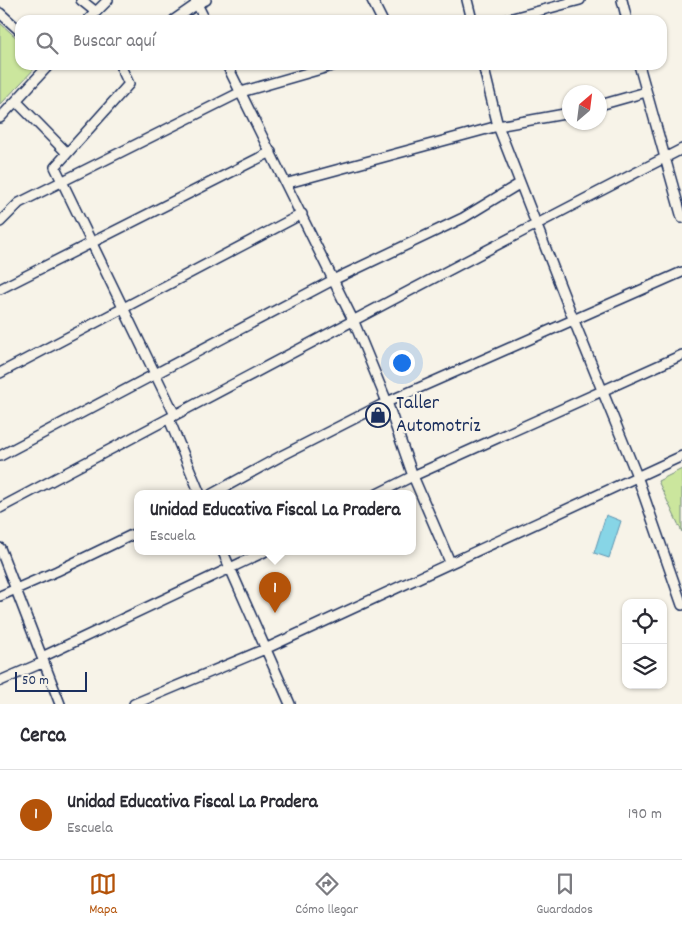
<!DOCTYPE html>
<html lang="es">
<meta charset="utf-8">
<style>
:root{--surface:#fff;--page:#f7f7f7;--text:#2b2b33;--muted:#7c7c81;--line:#e1e1e2;--accent:#b45309}
body{margin:0;font-family:Dekko,sans-serif;background:var(--page);color:var(--text)}
.controls{position:absolute;right:15px;bottom:15px;display:grid;overflow:hidden;border-radius:10px;box-shadow:0 1px 4px #0004}
.controls button{width:45px;height:45px;display:grid;place-items:center;padding:0;border:0;border-bottom:1px solid var(--line);background:var(--surface);color:var(--text);font:25px sans-serif}
.compass{position:absolute;left:562px;top:85px;width:45px;height:45px;border-radius:50%;background:var(--surface);box-shadow:0 1px 4px #0004;rotate:28deg}
.scale{position:absolute;left:15px;bottom:12px;width:72px;box-sizing:border-box;padding-left:5px;border:2px solid #1b2f5e;border-top:0;font-size:14px;line-height:18px;white-space:nowrap;color:#1b2f5e;-webkit-text-stroke:4px #f7f3e8;paint-order:stroke}
.you{position:absolute;left:401px;top:362px;width:18px;height:18px;margin:-12px;border:4px solid #fff;border-radius:50%;background:#1a73e8;box-shadow:0 0 0 8px #1a73e833}
.badge{display:grid;place-items:center;width:32px;height:32px;border-radius:50%;background:var(--accent);color:#fff;font-size:16px;font-weight:700}
.pin{position:absolute;translate:-50% -41px;filter:drop-shadow(0 1px 2px #0008)}
.pin::after{content:'';position:absolute;top:26px;width:18px;height:15px;background:inherit;clip-path:polygon(0 0,100% 0,50% 100%)}
.popup{position:absolute;left:134px;top:490px;width:282px;height:65px;box-sizing:border-box;display:grid;place-content:center;border-radius:10px;background:var(--surface);filter:drop-shadow(0 1px 4px #0005);font-size:16px;white-space:nowrap;color:var(--muted)}
.popup b{font-size:19px;color:var(--text)}
.popup::after{content:'';position:absolute;left:50%;top:100%;margin-left:-10px;border:10px solid transparent;border-top-color:var(--surface)}
.list{margin:0;padding:0;list-style:none}
h2{display:flex;justify-content:space-between;align-items:center;height:65px;margin:0;padding:0 20px;font-size:21px}
h2 small{font-size:16px;font-weight:400;color:var(--muted)}
.list li{display:grid;grid-template-columns:32px 1fr auto;gap:15px;align-items:center;box-sizing:border-box;height:90px;padding:0 20px;border-top:1px solid var(--line)}
.list b{display:block;font-size:19px;white-space:nowrap}
.list p{margin:0;font-size:16px;white-space:nowrap;color:var(--muted)}
.list em{font-size:16px;font-style:normal;color:var(--muted)}
.icon{flex:none;width:28px;height:28px;fill:none;stroke:currentColor;stroke-width:2;stroke-linecap:round;stroke-linejoin:round}
.map{position:relative;flex:none;width:682px;height:704px;overflow:hidden}
.search{position:absolute;background:var(--surface);box-shadow:0 1px 4px #0004;left:15px;right:15px;top:15px;height:55px;display:flex;align-items:center;gap:12px;box-sizing:border-box;padding:0 18px;border-radius:15px;color:var(--muted);font-size:19px}
.sheet{height:155px;background:var(--surface)}
nav{display:flex;justify-content:space-around;align-items:center;box-sizing:border-box;height:70px;border-top:1px solid var(--line);background:var(--surface);font-size:14px;color:var(--muted)}
nav a{display:grid;justify-items:center;gap:2px}
nav .on{color:var(--accent)}
.map>svg:first-child{display:block}
.green{fill:#cbe69d;stroke:#738a7e}
.water{fill:#87d5e6;stroke:#5c93b0}
.lines{fill:none;stroke-linecap:round;stroke-linejoin:round}
.street-casing{stroke:#1b2f5e;stroke-width:12}
.street{stroke:#f7f3e8;stroke-width:9}
.labels{text-anchor:middle;dominant-baseline:central;stroke-width:4.5;stroke-linejoin:round;paint-order:stroke}
.poi-label{font-size:20px;fill:#1b2f5e;stroke:#f7f3e8;text-anchor:start}
</style>
<div class="map">
<svg width="682" height="704" viewBox="0 0 682 704">
<rect width="100%" height="100%" fill="#f7f3e8"/>
<filter id="ink" filterUnits="userSpaceOnUse"><feTurbulence type="fractalNoise" baseFrequency=".02" numOctaves="2"/><feDisplacementMap in="SourceGraphic" scale="10" xChannelSelector="R" yChannelSelector="G"/><feConvolveMatrix kernelMatrix="1 2 1 2 8 2 1 2 1" color-interpolation-filters="sRGB"/></filter>
<g filter="url(#ink)">
<path class="green" d="M0,23L20,41V65H38L0,105Z
M682,469V532L658,481Z"/>
<path class="water" d="M606,515L621,521L609,558L594,553Z"/>
<g class="lines">
<defs>
<path id="street" d="M81,0L96,12
M195,0L205,20
M372,0L382,20
M467,0L472,20
M622,0L627,20
M0,13L20,31
M88,20L108,0
M174,20L197,4L206,0
M505,20L580,0
M120,65L129,84L55,167L175,415
M227,65L354,322L387,402L413,476L450,562
M639,65L682,218
M16,101L67,153
M600,105L646,92
M570,113L498,126L574,321L637,476L682,605
M0,118L49,65
M288,183L498,126L483,65
M0,222L19,203L241,92L335,65
M0,289L271,152
M0,373L302,214
M169,419L200,494
M0,456L335,279L463,218L519,184
M212,494L283,455L387,402L682,272
M377,494L413,476L682,355
M0,508C227,388 453,266 682,149
M0,548L60,704
M223,552L290,704
M0,596L57,571L138,532
M42,657L264,552
M0,681L44,662
M134,704L265,649L682,456"/>
</defs>
<use href="#street" class="street-casing"/>
<use href="#street" class="street"/>
</g>
</g>
<defs>
<symbol id="shop-ring" viewBox="-11 -11 22 22"><circle r="9.5" fill="#f7f3e8" stroke="#1b2f5e" stroke-width="1.5"/><path d="M-5-2.5h2.3a2.7 3.5 0 0 1 5.4 0H5L5.5 6h-11ZM-1.5-2.5h3a1.5 2.3 0 0 0-3 0Z" fill="#1b2f5e"/></symbol>
</defs>
<g fill-rule="evenodd">
<use href="#shop-ring" x="364" y="401" width="28" height="28"/>
</g>
<g class="labels">
<g class="poi-label">
<text x="396" y="404">Taller<tspan x="396" dy="23">Automotriz</tspan></text>
</g>
</g>
</svg>
<div class="controls">
<button><svg class="icon" aria-label="locate" viewBox="0 0 24 24"><circle cx="12" cy="12" r="6"/><path d="M12 2v4M12 18v4M2 12h4M18 12h4"/></svg></button>
<button><svg class="icon" aria-label="layers" viewBox="0 0 24 24"><path d="M12 4l9 5-9 5-9-5zM3 14l9 5 9-5"/></svg></button>
</div>
<svg class="compass" viewBox="-18 -18 36 36"><path d="M0-13l5 13h-10z" fill="#e53935"/><path d="M0 13l5-13h-10z" fill="#7c7c81"/></svg>
<div class="scale">50 m</div>
<div class="you"></div>
<div class="pin badge" style="left:275px;top:613px">1</div>
<div class="popup"><b>Unidad Educativa Fiscal La Pradera</b>Escuela</div>
<div class="search"><svg class="icon" aria-label="search" viewBox="0 0 24 24"><circle cx="10" cy="10" r="6"/><path d="M15 15l6 6"/></svg>Buscar aquí</div>
</div>
<section class="sheet">
<h2>Cerca<small></small></h2>
<ul class="list">
<li><span class="badge">1</span><div><b>Unidad Educativa Fiscal La Pradera</b><p>Escuela</p></div><em>190 m</em></li>
</ul>
</section>
<nav>
<a class="on"><svg class="icon" aria-label="map" viewBox="0 0 24 24"><path d="M3 6l6-2 6 2 6-2v14l-6 2-6-2-6 2zM9 4v14M15 6v14"/></svg>Mapa</a>
<a><svg class="icon" aria-label="directions" viewBox="0 0 24 24"><path d="M12 3l9 9-9 9-9-9zM9 14v-3h6M13 9l2 2-2 2"/></svg>Cómo llegar</a>
<a><svg class="icon" aria-label="saved" viewBox="0 0 24 24"><path d="M7 4h10v16l-5-4-5 4z"/></svg>Guardados</a>
</nav>
